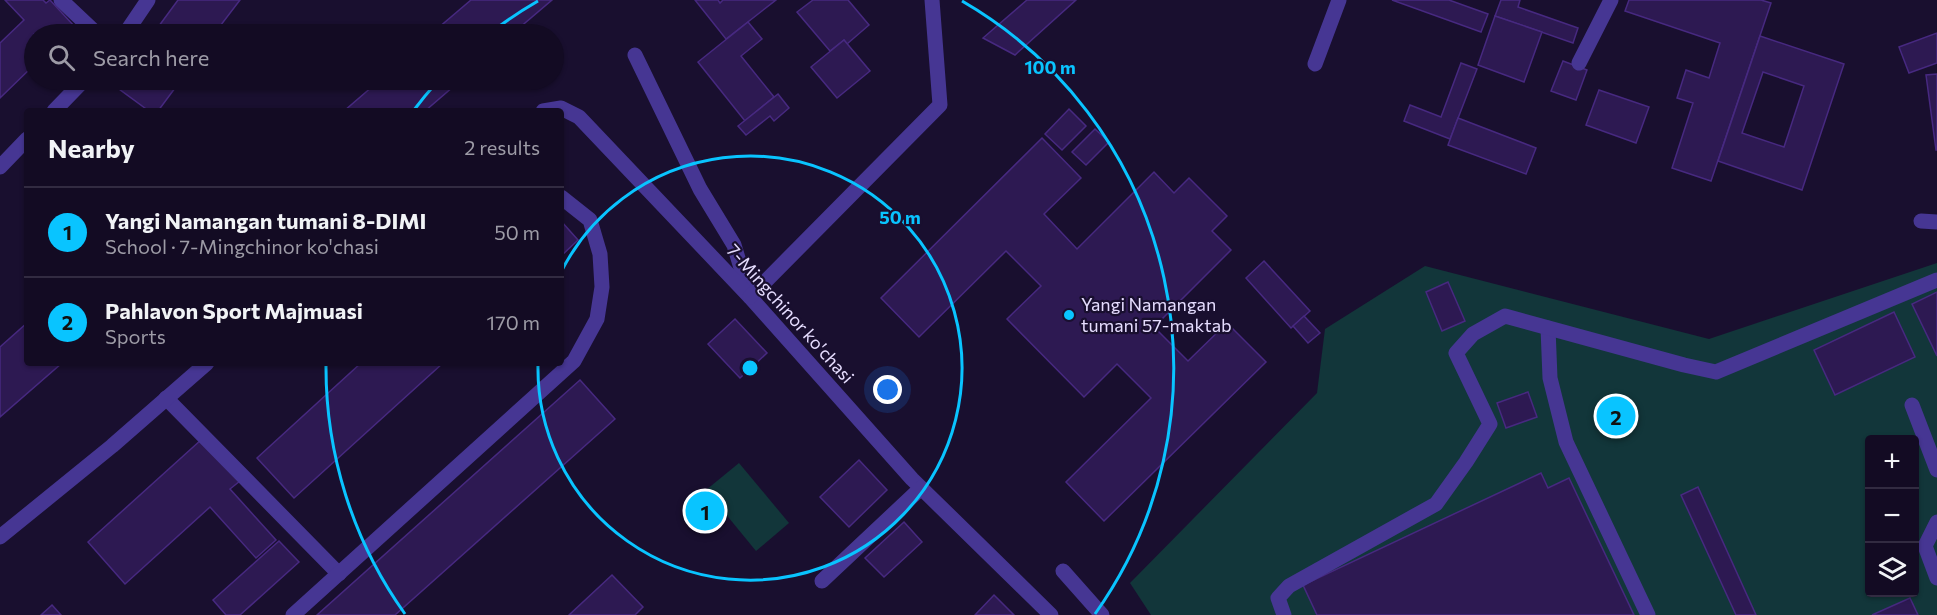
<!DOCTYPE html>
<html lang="en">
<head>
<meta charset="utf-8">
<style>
  body { margin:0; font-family:Commissioner,sans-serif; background:#201930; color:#f1f3f6 }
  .controls { position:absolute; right:18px; bottom:18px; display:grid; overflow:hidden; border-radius:6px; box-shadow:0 2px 4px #0004 }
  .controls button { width:54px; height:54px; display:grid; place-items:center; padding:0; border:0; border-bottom:2px solid #322b41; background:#130b23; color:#f1f3f6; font:30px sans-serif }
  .you { position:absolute; left:888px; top:390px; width:21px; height:21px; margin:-15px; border:4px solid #fff; border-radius:50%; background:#1a73e8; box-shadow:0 0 0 9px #1a73e833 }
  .badge { display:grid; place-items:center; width:39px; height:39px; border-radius:50%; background:#09c4ff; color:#111; font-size:20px; font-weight:700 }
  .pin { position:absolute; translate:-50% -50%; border:3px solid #fff; box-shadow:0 2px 6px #0006 }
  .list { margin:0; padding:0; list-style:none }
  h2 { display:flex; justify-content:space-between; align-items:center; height:78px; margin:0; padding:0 24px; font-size:26px }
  h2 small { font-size:20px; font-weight:400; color:#9d9ba6 }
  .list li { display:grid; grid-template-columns:39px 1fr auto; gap:18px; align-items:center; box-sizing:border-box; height:90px; padding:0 24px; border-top:2px solid #322b41 }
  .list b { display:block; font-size:22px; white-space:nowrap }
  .list p { margin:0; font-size:20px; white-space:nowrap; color:#9d9ba6 }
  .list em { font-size:20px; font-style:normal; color:#9d9ba6 }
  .icon { flex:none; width:33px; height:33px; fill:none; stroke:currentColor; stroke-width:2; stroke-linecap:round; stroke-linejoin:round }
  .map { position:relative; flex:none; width:1937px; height:615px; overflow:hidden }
  .search { position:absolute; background:#130b23; box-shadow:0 2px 4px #0004; left:24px; top:24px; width:540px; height:66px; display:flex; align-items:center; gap:15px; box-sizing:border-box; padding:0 21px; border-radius:33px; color:#9d9ba6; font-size:22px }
  .panel { position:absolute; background:#130b23; box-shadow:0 2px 4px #0004; left:24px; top:108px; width:540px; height:258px; border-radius:6px }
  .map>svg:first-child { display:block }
  .pitch { fill:#12363a; fill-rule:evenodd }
  .building { fill:#2d1952; stroke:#472980; stroke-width:1.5; fill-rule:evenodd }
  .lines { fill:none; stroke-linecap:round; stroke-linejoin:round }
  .minor { stroke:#463693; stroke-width:15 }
  .ring { fill:none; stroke:#09c4ff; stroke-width:3 }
  .poi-dot { fill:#09c4ff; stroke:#190f2f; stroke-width:2 }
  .labels { text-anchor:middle; stroke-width:4.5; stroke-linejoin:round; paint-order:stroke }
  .poi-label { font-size:18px; fill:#e6ddff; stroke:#190f2f; text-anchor:start }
  .street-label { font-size:18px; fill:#e6ddff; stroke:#190f2f }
  .centre { fill:#09c4ff; stroke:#190f2f; stroke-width:3 }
  .ring-label { font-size:18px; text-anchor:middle; font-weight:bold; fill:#09c4ff; stroke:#190f2f; stroke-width:4.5; stroke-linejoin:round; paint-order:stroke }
</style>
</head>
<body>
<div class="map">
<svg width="1937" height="615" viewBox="0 0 1937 615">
  <rect width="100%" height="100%" fill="#190f2f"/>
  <g class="pitch">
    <path d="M1937,263v352h-786l-21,-32 187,-190 8,-64 100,-63 284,73zM1870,440h44v152h-44z"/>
    <polygon points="739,463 789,523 756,551 706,490"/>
  </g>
  <g class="building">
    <polygon points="5,0 43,0 46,3 50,0 75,27 67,34 34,34 34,65 0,98 0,43 24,20"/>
    <polygon points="178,0 240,0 214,34 153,34"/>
    <polygon points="471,0 552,0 512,34 431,34"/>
    <polygon points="695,0 718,0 720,3 723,0 776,0 726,39"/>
    <polygon points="813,0 848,0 869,25 847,44 844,40 830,51 797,12"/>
    <polygon points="1027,0 1076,0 1015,55 983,38"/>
    <polygon points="1392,0 1449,0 1488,14 1481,32"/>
    <polygon points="1501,0 1520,0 1518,7 1578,28 1573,43 1495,16"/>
    <polygon points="1629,0 1761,0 1771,3 1711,181 1672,168 1693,103 1677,98 1686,70 1709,78 1720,43 1625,11"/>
    <polygon points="1495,16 1542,32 1524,82 1478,65"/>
    <polygon points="748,22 762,39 741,56 774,97 745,121 698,62"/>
    <polygon points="1937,33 1937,63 1909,73 1899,47"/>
    <path d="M1760,36l84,28 -42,126 -84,-29zM1763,72l41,14 -20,61 -42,-14z"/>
    <polygon points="844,40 870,71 837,98 811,67"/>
    <polygon points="1563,61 1587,70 1576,100 1551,91"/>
    <polygon points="1461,63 1477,69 1450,139 1404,121 1410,105 1441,117"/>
    <polygon points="1937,74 1937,150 1936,150 1926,75"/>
    <polygon points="120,80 181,80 158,111 149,111 115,86"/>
    <polygon points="380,80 461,80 425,111 344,111"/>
    <polygon points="1599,90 1649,107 1636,143 1586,125"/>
    <polygon points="778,94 789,108 774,121 770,116 746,135 738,126"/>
    <polygon points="1069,109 1086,126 1062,150 1045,134"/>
    <polygon points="1458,118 1536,148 1526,174 1448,145"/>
    <polygon points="1095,129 1109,142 1086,165 1072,152"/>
    <polygon points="1042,138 1081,178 1044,214 1077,249 1154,172 1174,193 1189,178 1227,216 1212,231 1231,250 1154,327 1188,361 1227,323 1266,362 1104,521 1066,482 1151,398 1117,364 1084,397 1007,319 1041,286 1006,251 919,337 881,298"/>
    <polygon points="561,221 578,240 561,256"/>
    <polygon points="1264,261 1310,311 1291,328 1246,278"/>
    <polygon points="1448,282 1465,321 1442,331 1426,292"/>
    <polygon points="1937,292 1937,356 1912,304"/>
    <polygon points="1894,312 1915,357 1835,395 1814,350"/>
    <polygon points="1304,316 1320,333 1308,343 1293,326"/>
    <polygon points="735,319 767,353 740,378 708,344"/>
    <polygon points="27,323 27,363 62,363 0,417 0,347"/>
    <polygon points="361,363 443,363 294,498 257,458"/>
    <polygon points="580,380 615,419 395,615 317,615"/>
    <polygon points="1528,392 1537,417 1506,428 1497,403"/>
    <polygon points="202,439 240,481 230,489 276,540 256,558 210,507 125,584 88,542"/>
    <polygon points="859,460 887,490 849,527 820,497"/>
    <polygon points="1541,473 1548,488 1569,478 1634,615 1317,615 1303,585"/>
    <polygon points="1698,487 1756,615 1736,615 1681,495"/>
    <polygon points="904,522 922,542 884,577 865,558"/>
    <polygon points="279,541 299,562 240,615 226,615 213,600"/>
    <polygon points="612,575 643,607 635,615 569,615"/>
    <polygon points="994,595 1014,615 975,615"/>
    <polygon points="1910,598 1918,615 1872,615"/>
    <polygon points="52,605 61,615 41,615"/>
  </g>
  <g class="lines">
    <g class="minor">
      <polyline points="61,0 97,34"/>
      <polyline points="125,34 148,0"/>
      <polyline points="635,55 700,189 734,245 749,294"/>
      <polyline points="1579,63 1611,0"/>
      <polyline points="1315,64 1339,0"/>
      <polyline points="54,111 84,80"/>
      <polyline points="543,111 561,108 579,117 750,297 912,479 1051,615"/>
      <polyline points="0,167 27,139"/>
      <polyline points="1921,221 1937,222"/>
      <polyline points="750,297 940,105 932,0"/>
      <polyline points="1548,328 1550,378 1566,442 1648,615"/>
      <polyline points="166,398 339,574"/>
      <polyline points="1912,405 1937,470"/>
      <polyline points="1937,522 1925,546 1937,578"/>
      <polyline points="0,537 112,446 207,363"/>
      <polyline points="1063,571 1102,615"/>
      <polyline points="822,581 921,488"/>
      <polyline points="293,615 574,361 597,319 602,287 600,254 590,220 561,197"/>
      <polyline points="1284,615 1278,598 1289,586 1436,504 1466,462 1490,424 1456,353 1473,334 1505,316 1684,365 1716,372 1937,280"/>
    </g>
  </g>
  <g class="ring">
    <path d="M561 272A212 212 0 1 1 538 364"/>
    <path d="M405 614A424 424 0 0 1 326 364M414 110A424 424 0 0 1 437 82M489 34A424 424 0 0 1 538 1M962 1A424 424 0 0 1 1095 614"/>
  </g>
  <circle class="poi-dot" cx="1069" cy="315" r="6"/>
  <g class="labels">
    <g class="poi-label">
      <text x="1081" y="311">Yangi Namangan<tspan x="1081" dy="21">tumani 57-maktab</tspan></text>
    </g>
    <g class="street-label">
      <text transform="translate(790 314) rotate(48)" y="6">7-Mingchinor ko'chasi</text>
    </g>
  </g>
  <circle cx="750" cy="368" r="9" class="centre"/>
  <g class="ring-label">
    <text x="1050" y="74">100 m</text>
    <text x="900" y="224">50 m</text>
  </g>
</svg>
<div class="controls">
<button>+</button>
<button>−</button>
<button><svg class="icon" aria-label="layers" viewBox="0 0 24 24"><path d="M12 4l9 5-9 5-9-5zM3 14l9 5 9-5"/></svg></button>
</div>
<div class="you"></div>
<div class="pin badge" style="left:705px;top:511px">1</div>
<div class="pin badge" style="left:1616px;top:416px">2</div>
<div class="search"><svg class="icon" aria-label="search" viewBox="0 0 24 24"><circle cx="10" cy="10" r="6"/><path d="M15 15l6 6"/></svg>Search here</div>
<section class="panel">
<h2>Nearby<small>2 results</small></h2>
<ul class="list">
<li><span class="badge">1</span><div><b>Yangi Namangan tumani 8-DIMI</b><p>School · 7-Mingchinor ko'chasi</p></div><em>50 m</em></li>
<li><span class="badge">2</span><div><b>Pahlavon Sport Majmuasi</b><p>Sports</p></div><em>170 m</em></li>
</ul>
</section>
</div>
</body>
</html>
